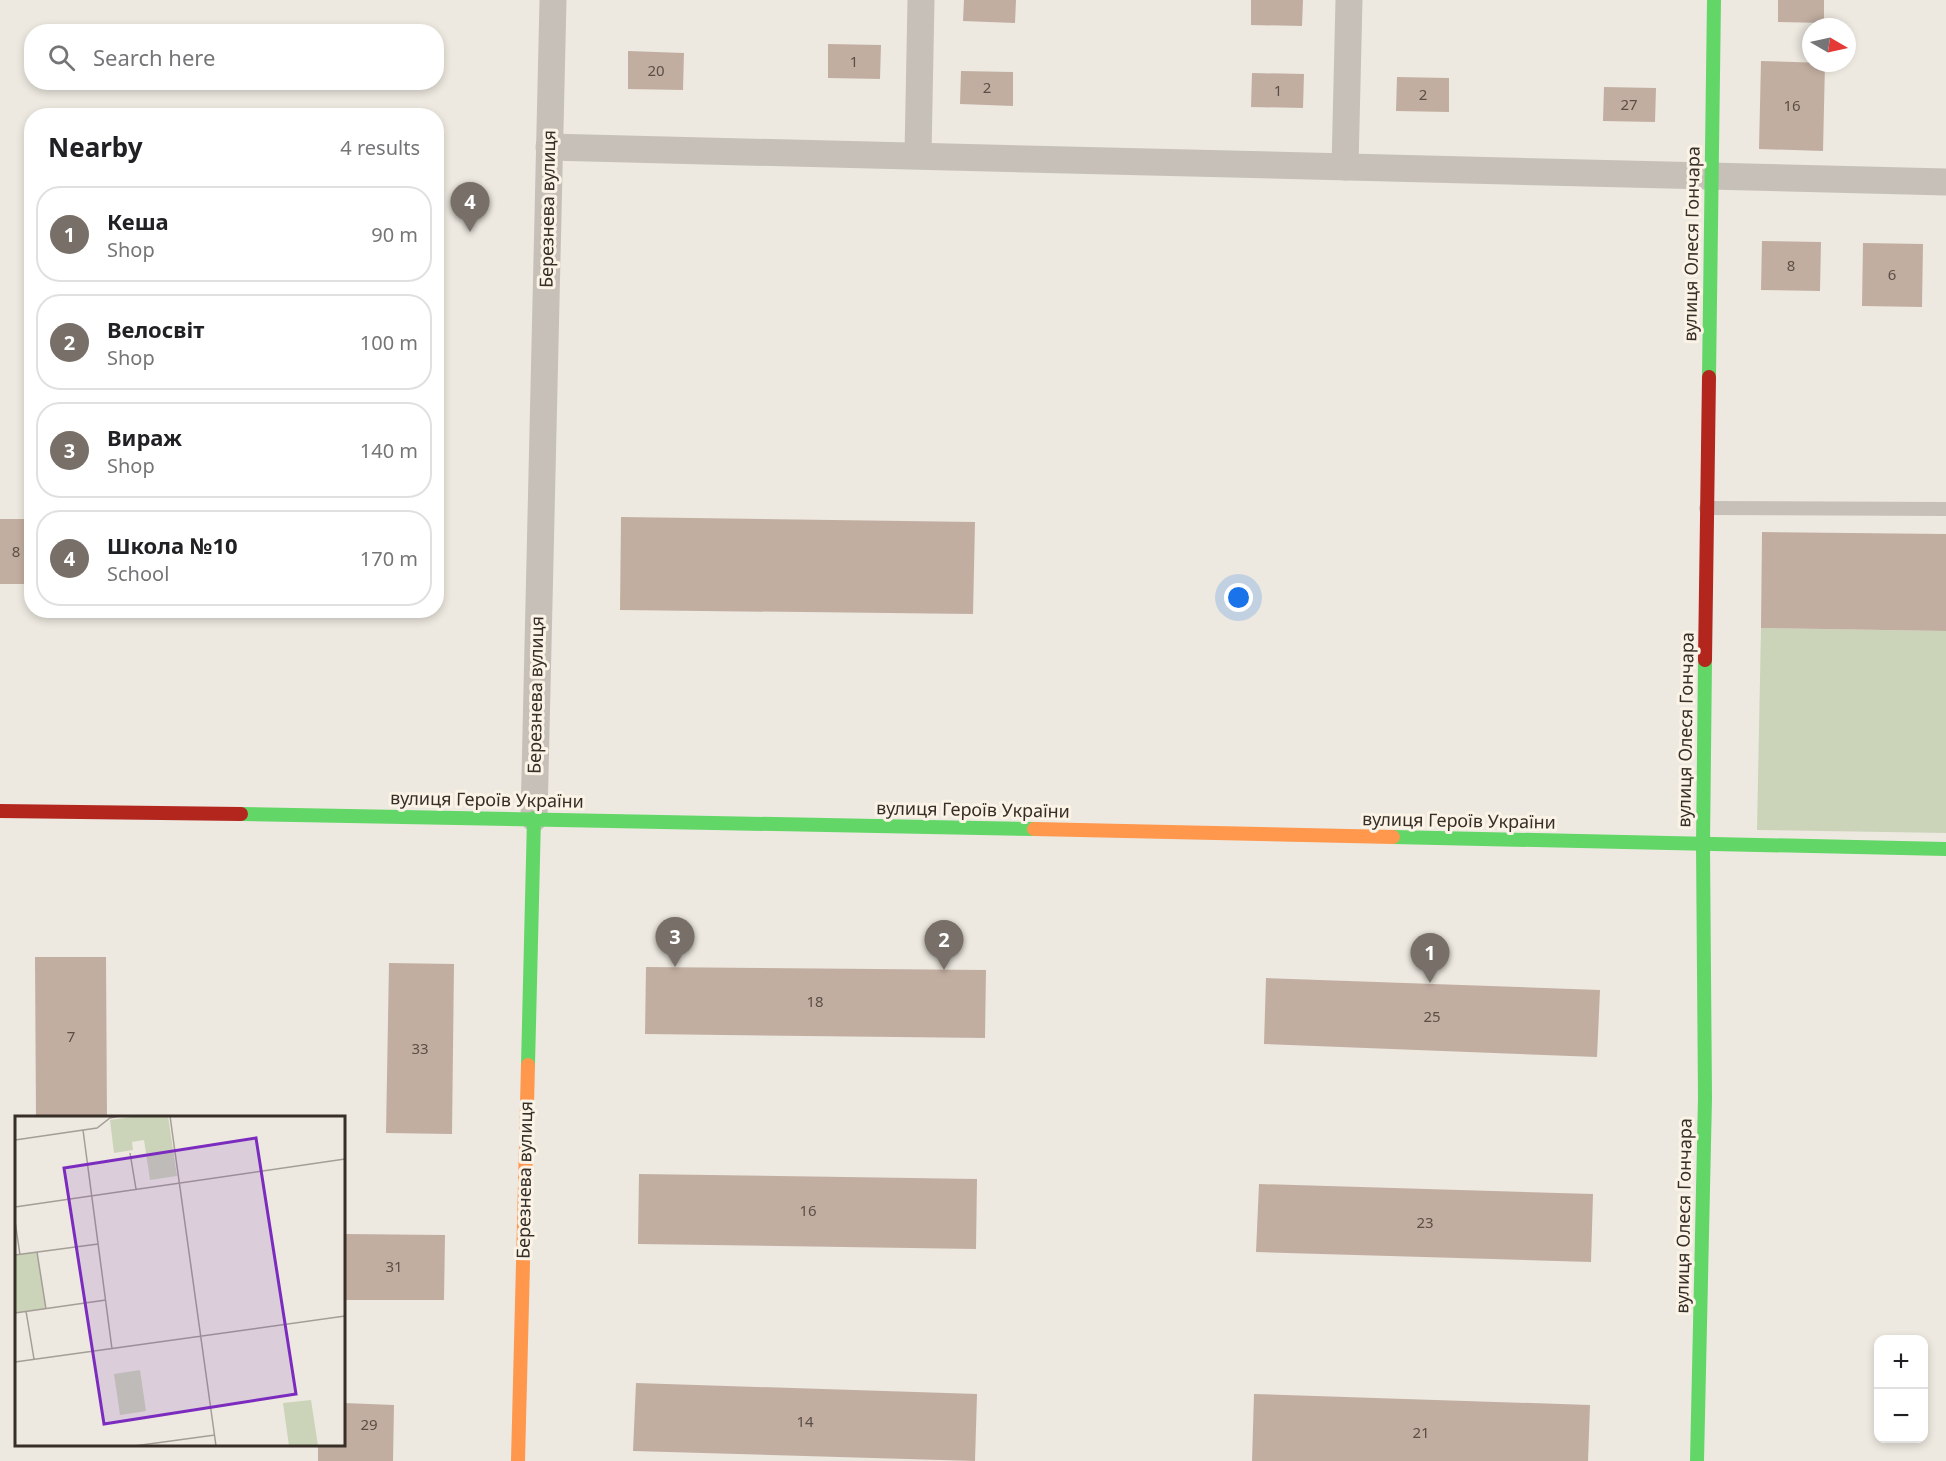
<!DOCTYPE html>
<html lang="en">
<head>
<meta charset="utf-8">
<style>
  body { margin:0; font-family:"Noto Sans",sans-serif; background:#f2f2f2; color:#202124 }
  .controls { position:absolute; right:18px; bottom:18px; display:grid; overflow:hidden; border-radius:12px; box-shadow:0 3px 9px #0003 }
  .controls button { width:54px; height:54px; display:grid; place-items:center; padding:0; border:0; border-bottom:2px solid #e0e0e0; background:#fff; color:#202124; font:30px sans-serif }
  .compass { position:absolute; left:1802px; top:18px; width:54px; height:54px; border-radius:50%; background:#fff; box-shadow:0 3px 9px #0003; rotate:99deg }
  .you { position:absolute; left:1239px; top:598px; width:21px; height:21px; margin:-15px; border:4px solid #fff; border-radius:50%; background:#1a73e8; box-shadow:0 0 0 9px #1a73e833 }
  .badge { display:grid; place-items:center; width:39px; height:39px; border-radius:50%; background:#776f68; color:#fff; font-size:20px; font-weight:700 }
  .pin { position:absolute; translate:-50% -50px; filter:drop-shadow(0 2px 3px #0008) }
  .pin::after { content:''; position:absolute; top:32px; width:21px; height:18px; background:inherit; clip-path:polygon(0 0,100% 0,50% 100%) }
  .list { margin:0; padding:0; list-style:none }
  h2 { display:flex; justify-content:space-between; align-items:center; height:78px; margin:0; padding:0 24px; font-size:26px }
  h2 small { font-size:20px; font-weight:400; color:#757577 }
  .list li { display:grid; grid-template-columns:39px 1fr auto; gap:18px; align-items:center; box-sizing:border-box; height:96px; margin:0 12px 12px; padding:0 12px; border:2px solid #e0e0e0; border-radius:24px }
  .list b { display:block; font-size:22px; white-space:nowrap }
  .list p { margin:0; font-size:20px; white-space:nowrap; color:#757577 }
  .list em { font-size:20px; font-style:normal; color:#757577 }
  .icon { flex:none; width:33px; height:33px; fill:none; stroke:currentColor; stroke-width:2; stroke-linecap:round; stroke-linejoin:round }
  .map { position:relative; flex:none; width:1946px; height:1461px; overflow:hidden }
  .search { position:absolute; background:#fff; box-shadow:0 3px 9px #0003; left:24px; top:24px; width:420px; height:66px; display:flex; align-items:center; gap:15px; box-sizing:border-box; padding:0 21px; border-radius:24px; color:#757577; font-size:22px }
  .panel { position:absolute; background:#fff; box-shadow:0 3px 9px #0003; left:24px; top:108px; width:420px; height:510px; border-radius:24px }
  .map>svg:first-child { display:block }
  .green { fill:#cbd4b9 }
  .building { fill:#c2aea1 }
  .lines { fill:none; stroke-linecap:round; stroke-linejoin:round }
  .lane { stroke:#c6c0b8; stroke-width:14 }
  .street { stroke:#c6c0b8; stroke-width:27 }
  .fast { stroke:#63d668; stroke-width:14 }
  .slow { stroke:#ff974d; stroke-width:14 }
  .jam { stroke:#b3261e; stroke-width:14 }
  .labels { text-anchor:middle; stroke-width:6; stroke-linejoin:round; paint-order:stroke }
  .number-label { font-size:15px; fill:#5a4e46 }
  .street-label { font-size:18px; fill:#372e27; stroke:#faf3e6 }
  .inset-road { fill:none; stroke:#a49e96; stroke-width:1.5 }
  .view { fill:#7b2cbf; fill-opacity:0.15; stroke:#7b2cbf; stroke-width:3 }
  .inset-edge { fill:none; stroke:#372e27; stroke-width:3 }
</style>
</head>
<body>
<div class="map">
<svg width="1946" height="1461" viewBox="0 0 1946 1461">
  <rect width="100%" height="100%" fill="#ede9e0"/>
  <polygon class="green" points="1761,628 1946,631 1946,833 1757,830"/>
  <g class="building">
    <polygon points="964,0 1016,0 1015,23 963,21"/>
    <polygon points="1251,0 1303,0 1302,26 1251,25"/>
    <polygon points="1778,0 1824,0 1824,23 1778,22"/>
    <polygon points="828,44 881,45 880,79 828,78"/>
    <polygon points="628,51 684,53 683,90 628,89"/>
    <polygon points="1761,61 1825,63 1823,151 1759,149"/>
    <polygon points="961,71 1013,72 1013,106 960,104"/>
    <polygon points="1252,73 1304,74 1303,108 1251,107"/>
    <polygon points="1397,77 1449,78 1449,112 1396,111"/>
    <polygon points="1604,87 1656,88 1655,122 1603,121"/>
    <polygon points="1762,241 1821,242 1820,291 1761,290"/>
    <polygon points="1863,243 1923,244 1922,307 1862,306"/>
    <polygon points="621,517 975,522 973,614 620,610"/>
    <rect x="0" y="519" width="32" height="65"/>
    <polygon points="1762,532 1946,534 1946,631 1761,628"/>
    <polygon points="35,957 106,957 107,1118 36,1118"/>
    <polygon points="389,963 454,964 452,1134 386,1133"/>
    <polygon points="646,967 986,970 985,1038 645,1034"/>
    <polygon points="1266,978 1600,990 1597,1057 1264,1044"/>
    <polygon points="639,1174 977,1179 976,1249 638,1244"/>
    <polygon points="1259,1184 1593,1194 1591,1262 1256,1252"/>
    <polygon points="344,1234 445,1235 444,1300 344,1300"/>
    <polygon points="636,1383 977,1394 975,1461 633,1451"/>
    <polygon points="1254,1394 1590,1405 1588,1461 1252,1461"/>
    <polygon points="344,1403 394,1405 393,1461 318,1461 318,1444 344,1444"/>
  </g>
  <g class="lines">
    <polyline class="lane" points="1706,508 1946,509"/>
    <g class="street">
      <polyline points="549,147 1946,182"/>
      <polyline points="918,154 921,0"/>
      <polyline points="1345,167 1349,0"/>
      <polyline points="534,818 553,0"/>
    </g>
    <g class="fast">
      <polyline points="1709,377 1714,0"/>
      <polyline points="241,814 1034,829"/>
      <polyline points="1393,837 1946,849"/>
      <polyline points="528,1065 534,818"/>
      <polyline points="1697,1461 1705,1098 1703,845 1705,660"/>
    </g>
    <g class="slow">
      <polyline points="1034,829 1393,837"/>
      <polyline points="518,1461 528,1065"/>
    </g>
    <g class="jam">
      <polyline points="1705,660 1709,377"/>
      <polyline points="0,811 241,814"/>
    </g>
  </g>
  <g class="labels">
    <g class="number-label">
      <text x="854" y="67">1</text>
      <text x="656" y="76">20</text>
      <text x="987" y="93">2</text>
      <text x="1278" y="96">1</text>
      <text x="1423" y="100">2</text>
      <text x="1629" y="110">27</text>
      <text x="1792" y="111">16</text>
      <text x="1791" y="271">8</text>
      <text x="1892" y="280">6</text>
      <text x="16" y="557">8</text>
      <text x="815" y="1007">18</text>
      <text x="1432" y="1022">25</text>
      <text x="71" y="1042">7</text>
      <text x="420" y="1054">33</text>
      <text x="808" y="1216">16</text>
      <text x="1425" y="1228">23</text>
      <text x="394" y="1272">31</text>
      <text x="805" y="1427">14</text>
      <text x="369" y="1430">29</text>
      <text x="1421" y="1438">21</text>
    </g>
    <g class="street-label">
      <text transform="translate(548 209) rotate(-89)" y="6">Березнева вулиця</text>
      <text transform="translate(1692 244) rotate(-89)" y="6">вулиця Олеся Гончара</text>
      <text transform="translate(536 695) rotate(-89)" y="6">Березнева вулиця</text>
      <text transform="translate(1686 730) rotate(-89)" y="6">вулиця Олеся Гончара</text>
      <text transform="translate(487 800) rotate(1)" y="6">вулиця Героїв України</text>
      <text transform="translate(973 810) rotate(1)" y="6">вулиця Героїв України</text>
      <text transform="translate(1459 821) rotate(1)" y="6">вулиця Героїв України</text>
      <text transform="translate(525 1180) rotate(-89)" y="6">Березнева вулиця</text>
      <text transform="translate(1684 1216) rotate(-89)" y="6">вулиця Олеся Гончара</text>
    </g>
  </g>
  <g transform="translate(15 1116)">
    <rect width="330" height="330" fill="#ede9e0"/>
    <path d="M124,0h29l9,60 -27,4 -6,-40 -12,2 1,8 -19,3 -4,-33zM22,136l9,57 -31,4v-58zM125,254l6,41 -26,4 -6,-41zM296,284l7,46h-29l-6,-43z" fill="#cbd4b9"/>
    <path class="inset-road" d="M155,0l46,330M68,14l29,219M0,24l82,-12 13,-10 10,-2M115,37l6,36M0,91l330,-48M0,105l5,34M22,136l9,57M0,139l83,-11M11,195l8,48M0,197l91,-13M0,246l330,-46M119,330l81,-11"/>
    <path class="view" d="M241,22l40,256 -192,30 -40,-256z"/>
    <rect width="330" height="330" class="inset-edge"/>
  </g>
</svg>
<div class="controls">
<button>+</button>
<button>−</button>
</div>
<svg class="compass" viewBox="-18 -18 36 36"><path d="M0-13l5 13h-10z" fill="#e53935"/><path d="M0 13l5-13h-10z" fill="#757577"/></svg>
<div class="you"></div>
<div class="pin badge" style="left:1430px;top:983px">1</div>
<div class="pin badge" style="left:944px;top:970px">2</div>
<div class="pin badge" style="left:675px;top:967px">3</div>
<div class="pin badge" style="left:470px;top:232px">4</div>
<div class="search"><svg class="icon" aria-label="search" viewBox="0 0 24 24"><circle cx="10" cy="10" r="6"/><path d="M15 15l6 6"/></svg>Search here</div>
<section class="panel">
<h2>Nearby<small>4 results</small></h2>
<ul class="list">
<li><span class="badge">1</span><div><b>Кеша</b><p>Shop</p></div><em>90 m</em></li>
<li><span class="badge">2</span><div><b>Велосвіт</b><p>Shop</p></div><em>100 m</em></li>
<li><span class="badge">3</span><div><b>Вираж</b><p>Shop</p></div><em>140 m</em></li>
<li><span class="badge">4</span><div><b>Школа №10</b><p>School</p></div><em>170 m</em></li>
</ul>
</section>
</div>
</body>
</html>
